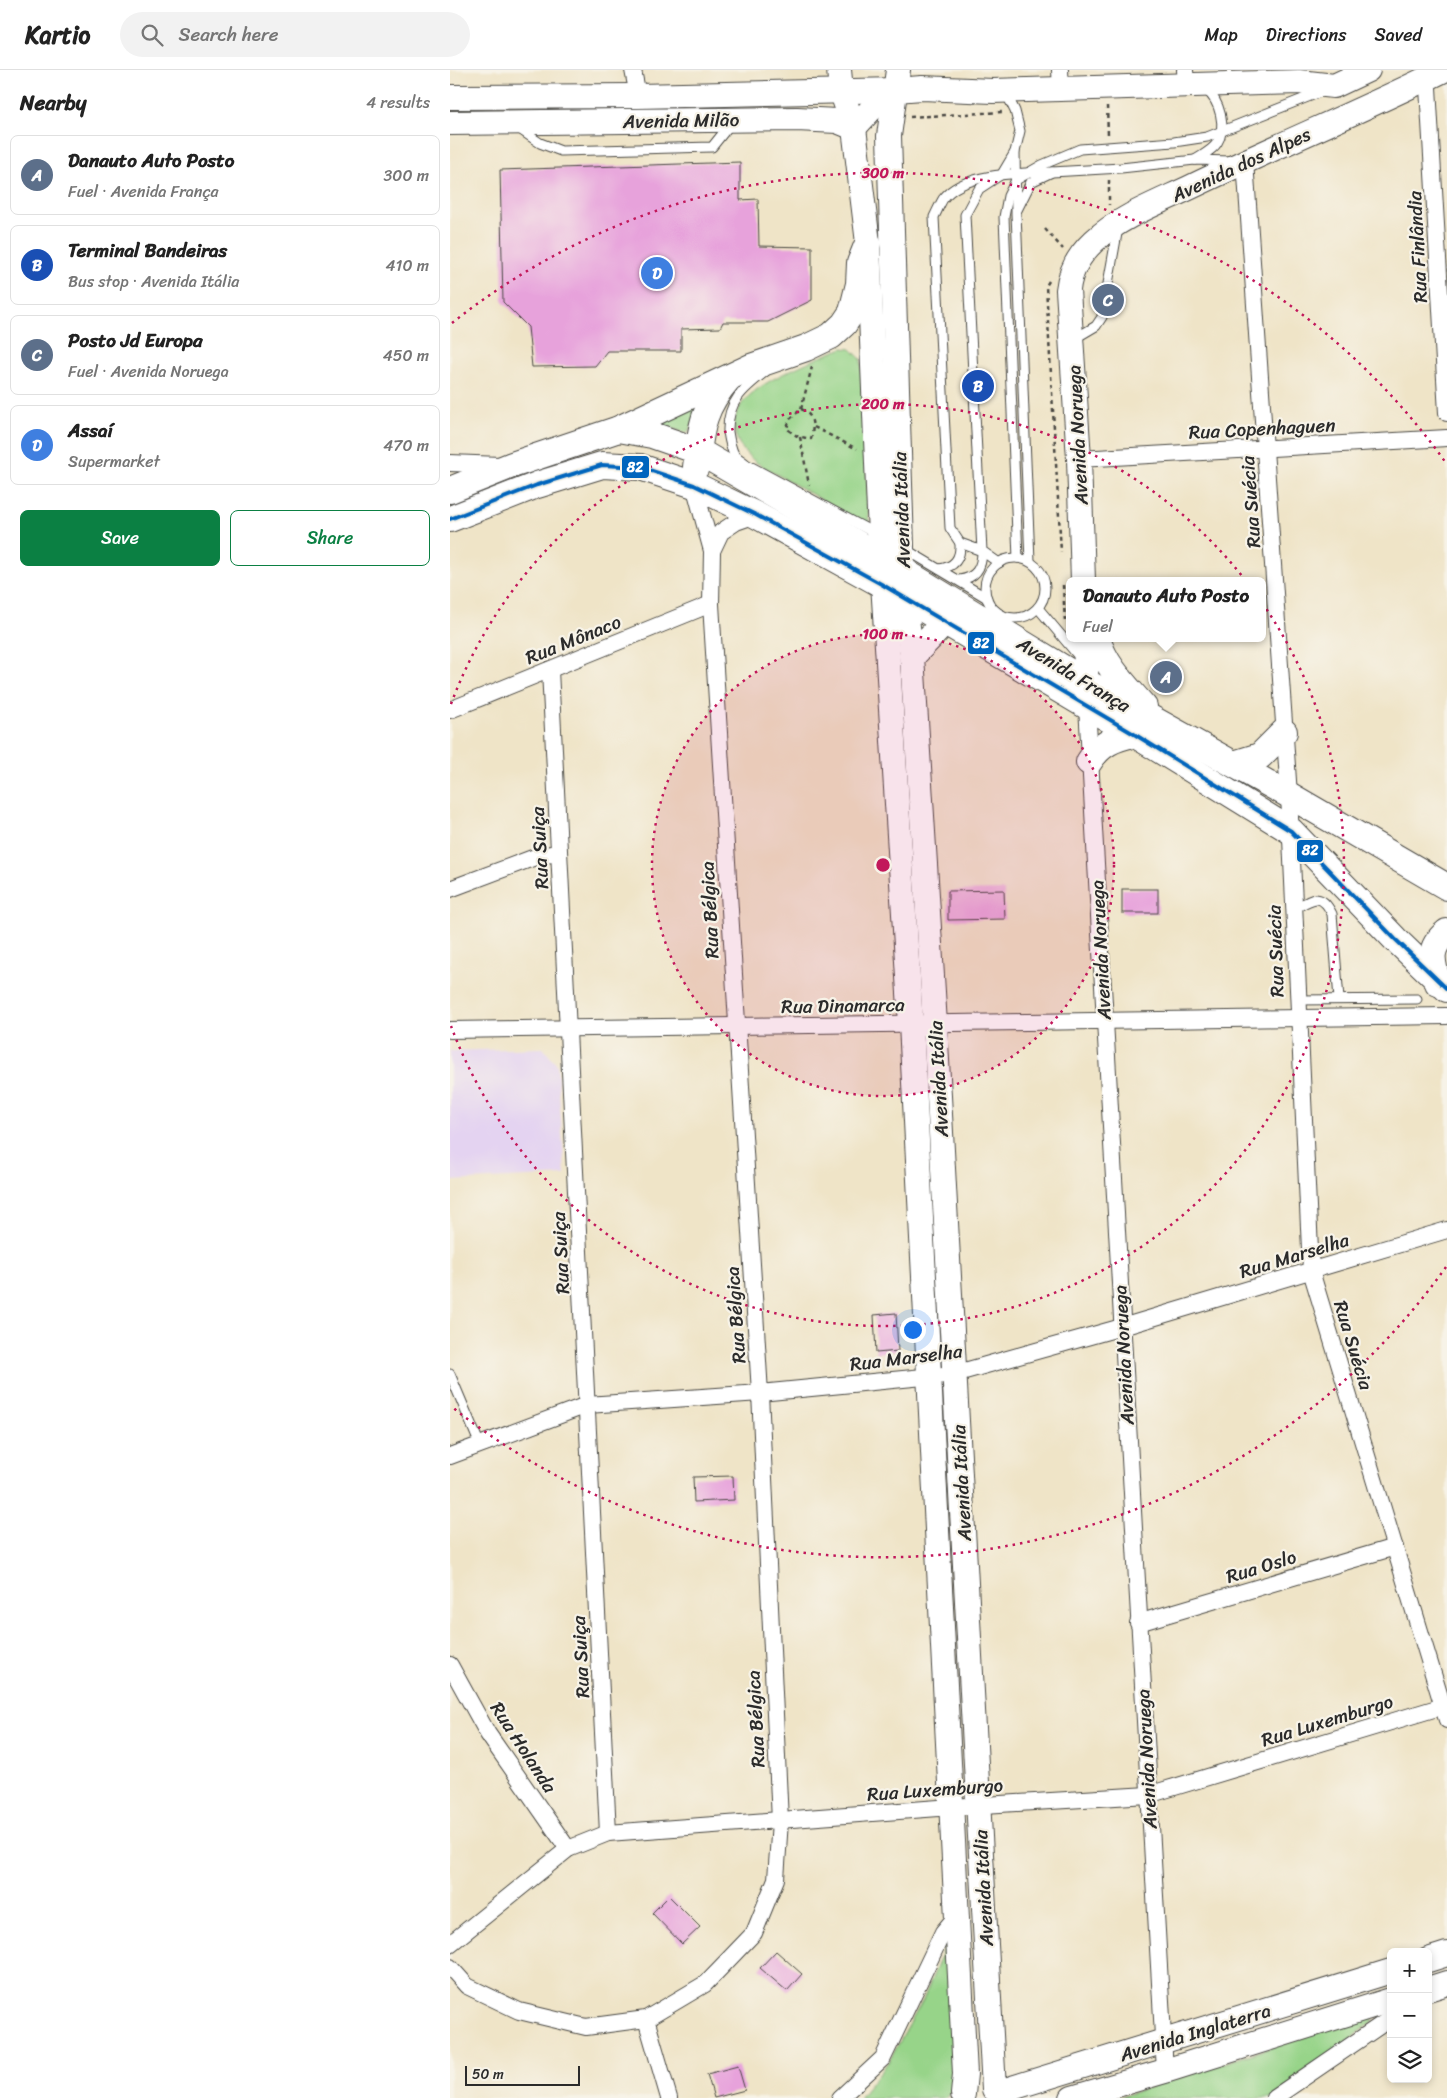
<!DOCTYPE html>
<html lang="en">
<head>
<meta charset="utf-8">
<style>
  body { margin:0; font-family:Sriracha,sans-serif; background:#f2f2f2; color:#222 }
  .controls { position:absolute; right:15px; bottom:15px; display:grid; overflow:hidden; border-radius:8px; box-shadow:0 2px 8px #0003 }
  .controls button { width:45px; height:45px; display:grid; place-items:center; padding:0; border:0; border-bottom:1px solid #e0e0e0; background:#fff; color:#222; font:25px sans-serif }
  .scale { position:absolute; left:15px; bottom:12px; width:115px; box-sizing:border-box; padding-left:5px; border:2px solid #2b2b2b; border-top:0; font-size:14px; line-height:18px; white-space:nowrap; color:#2b2b2b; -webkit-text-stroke:4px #f7f3e8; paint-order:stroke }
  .you { position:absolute; left:462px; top:1259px; width:18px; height:18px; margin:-12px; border:4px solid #fff; border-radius:50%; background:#1a73e8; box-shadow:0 0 0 8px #1a73e833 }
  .badge { display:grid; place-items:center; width:32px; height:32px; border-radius:50%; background:#0b8043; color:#fff; font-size:16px; font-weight:700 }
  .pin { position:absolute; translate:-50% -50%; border:2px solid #fff; box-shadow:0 1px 5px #0006 }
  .popup { position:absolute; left:616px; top:507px; width:200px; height:65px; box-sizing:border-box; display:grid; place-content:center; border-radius:8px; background:#fff; filter:drop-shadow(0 1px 4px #0005); font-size:16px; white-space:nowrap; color:#767676 }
  .popup b { font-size:19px; color:#222 }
  .popup::after { content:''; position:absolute; left:50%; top:100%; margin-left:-10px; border:10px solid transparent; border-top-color:#fff }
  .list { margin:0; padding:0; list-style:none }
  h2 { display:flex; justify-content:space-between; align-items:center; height:65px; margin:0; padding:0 20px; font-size:21px }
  h2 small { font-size:16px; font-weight:400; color:#767676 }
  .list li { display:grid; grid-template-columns:32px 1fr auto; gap:15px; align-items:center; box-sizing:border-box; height:80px; margin:0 10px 10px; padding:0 10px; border:1px solid #e0e0e0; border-radius:8px }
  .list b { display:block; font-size:19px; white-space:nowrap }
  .list p { margin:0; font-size:16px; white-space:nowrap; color:#767676 }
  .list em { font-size:16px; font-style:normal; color:#767676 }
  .actions { display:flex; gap:10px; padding:15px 20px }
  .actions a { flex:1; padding:11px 0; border:1px solid #0b8043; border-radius:8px; text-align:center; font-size:18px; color:#0b8043 }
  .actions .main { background:#0b8043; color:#fff }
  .icon { flex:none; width:28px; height:28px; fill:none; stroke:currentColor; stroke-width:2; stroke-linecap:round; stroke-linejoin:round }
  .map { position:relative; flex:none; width:997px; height:2028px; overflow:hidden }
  header { display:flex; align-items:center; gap:30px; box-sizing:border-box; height:70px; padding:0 25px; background:#fff; border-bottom:1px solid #e0e0e0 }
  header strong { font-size:24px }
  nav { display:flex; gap:28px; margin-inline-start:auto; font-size:18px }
  .search { width:350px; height:45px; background:#f2f2f2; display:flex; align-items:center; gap:12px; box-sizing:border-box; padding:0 18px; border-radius:28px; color:#767676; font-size:19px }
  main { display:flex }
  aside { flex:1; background:#fff }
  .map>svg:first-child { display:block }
  .built { fill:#e4d3f1 }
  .green { fill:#97d489; stroke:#61805a }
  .building { fill:#e7a2db }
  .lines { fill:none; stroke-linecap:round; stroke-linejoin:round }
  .lane-casing { stroke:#484742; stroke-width:11 }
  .street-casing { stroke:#484742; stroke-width:18 }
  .secondary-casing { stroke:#484742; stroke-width:26 }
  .primary-casing { stroke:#484742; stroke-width:28 }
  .path { stroke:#484742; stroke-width:2.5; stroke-dasharray:4 4; stroke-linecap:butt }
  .lane { stroke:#fff; stroke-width:9 }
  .street { stroke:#fff; stroke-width:16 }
  .secondary { stroke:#fff; stroke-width:24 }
  .primary { stroke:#fff; stroke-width:26 }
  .bus-1-casing { stroke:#f7f3e8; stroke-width:8 }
  .bus-1 { stroke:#0065bd; stroke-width:4 }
  .ring { fill:none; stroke:#c2185b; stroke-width:2.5; stroke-dasharray:2.5 5 }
  .labels { text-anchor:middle; stroke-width:4.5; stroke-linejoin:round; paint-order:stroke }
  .street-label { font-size:19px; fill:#2b2b2b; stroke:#f7f3e8 }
  .centre { fill:#c2185b; stroke:#f7f3e8; stroke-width:2.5 }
  .ring-label { font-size:15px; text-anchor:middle; font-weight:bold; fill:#c2185b; stroke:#f7f3e8; stroke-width:4.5; stroke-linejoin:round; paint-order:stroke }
  .line-badge { stroke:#f7f3e8; stroke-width:2 }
  .badge-label { font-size:14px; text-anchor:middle; font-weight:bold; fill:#fff }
</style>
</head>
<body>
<header>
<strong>Kartio</strong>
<div class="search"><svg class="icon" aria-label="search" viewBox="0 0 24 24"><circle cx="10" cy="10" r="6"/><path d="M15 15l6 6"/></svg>Search here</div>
<nav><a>Map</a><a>Directions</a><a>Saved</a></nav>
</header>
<main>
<aside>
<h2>Nearby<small>4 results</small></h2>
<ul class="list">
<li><span class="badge" style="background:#5c6f8a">A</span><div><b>Danauto Auto Posto</b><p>Fuel · Avenida França</p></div><em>300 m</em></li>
<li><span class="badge" style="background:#1a4fb4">B</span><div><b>Terminal Bandeiras</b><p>Bus stop · Avenida Itália</p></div><em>410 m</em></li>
<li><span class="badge" style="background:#5c6f8a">C</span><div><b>Posto Jd Europa</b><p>Fuel · Avenida Noruega</p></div><em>450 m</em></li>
<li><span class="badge" style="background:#3f7fe0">D</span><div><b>Assaí</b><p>Supermarket</p></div><em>470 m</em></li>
</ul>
<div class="actions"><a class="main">Save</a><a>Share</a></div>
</aside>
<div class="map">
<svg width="997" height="2028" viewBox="0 0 997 2028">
  <rect width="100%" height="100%" fill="#f7f3e8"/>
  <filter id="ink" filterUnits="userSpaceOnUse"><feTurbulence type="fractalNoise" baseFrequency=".02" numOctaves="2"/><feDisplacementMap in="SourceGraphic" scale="10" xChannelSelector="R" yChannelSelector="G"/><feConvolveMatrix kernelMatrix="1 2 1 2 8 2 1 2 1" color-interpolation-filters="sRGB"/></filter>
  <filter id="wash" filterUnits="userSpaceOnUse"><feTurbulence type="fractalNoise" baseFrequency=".0096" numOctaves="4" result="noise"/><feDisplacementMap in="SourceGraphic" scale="20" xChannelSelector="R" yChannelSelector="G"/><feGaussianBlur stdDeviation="1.12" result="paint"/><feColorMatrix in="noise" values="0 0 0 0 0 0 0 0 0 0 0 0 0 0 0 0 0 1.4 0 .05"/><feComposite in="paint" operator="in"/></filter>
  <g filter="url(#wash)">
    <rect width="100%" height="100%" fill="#efe4c7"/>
    <polygon class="built" points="93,978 107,995 115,1105 0,1111 0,981"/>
    <g class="green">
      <path d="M393,278l8,1 10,10 8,165 -3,1 -109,-62c-25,-18 -32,-46 -7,-68 20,-18 67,-37 93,-47z"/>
      <polygon points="261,322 237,363 220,358 190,354"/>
      <polygon points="497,1872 508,2008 503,2020 494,2028 409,2028 439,1991 473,1930"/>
      <polygon points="918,1946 924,1951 823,2028 667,2028"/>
    </g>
    <g id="blocks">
      <g class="building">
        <polygon points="290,92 290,130 308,129 309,176 362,177 362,230 318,252 273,252 270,258 231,259 231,281 157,281 145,296 82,297 78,257 53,232 50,100"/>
        <rect x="672" y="819" width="36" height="24"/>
        <polygon points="554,820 555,849 498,850 498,821"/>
        <polygon points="446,1243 448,1281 426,1283 424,1245"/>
        <polygon points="283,1406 284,1430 244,1432 243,1407"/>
        <polygon points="219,1826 250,1857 232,1874 202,1843"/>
        <polygon points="326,1881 352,1904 337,1921 310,1898"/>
        <polygon points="288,1996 295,2020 264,2028 257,2004"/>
      </g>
    </g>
  </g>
  <g filter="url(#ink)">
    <use href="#blocks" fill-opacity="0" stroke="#484742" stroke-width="1"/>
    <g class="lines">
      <g class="lane-casing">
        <g id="lane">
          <polyline points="68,58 90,73 111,81 262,77 282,52"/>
          <polyline points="565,82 566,143 580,491"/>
          <path d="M745,90c7,-5 17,-9 22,-17 10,-16 3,-42 -11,-53"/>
          <polyline points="567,140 581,112 602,102 671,98 745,90 781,91"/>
          <polyline points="624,269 646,256 652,247 668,158"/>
          <path d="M315,302c-22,17 -38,30 -37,60 1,6 3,17 6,22 3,4 9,7 12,10l132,71"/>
          <polyline points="455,479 537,528"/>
          <polyline points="568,488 554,147 558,126 566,110 592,95 630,79 724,72 757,67 873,21"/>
          <circle cx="565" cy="518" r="30"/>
          <polyline points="549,493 532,481 515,145 529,119 552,104 565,82 570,61 565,41 558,27 553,25"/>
          <path d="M489,499c15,-2 22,-10 21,-26"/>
          <path d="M509,510c17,-2 23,-12 23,-29l-22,-8 -10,-15 -16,-311c3,-6 6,-13 9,-18 20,-27 79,-26 109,-27"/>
          <polyline points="588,538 631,589"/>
          <path d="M844,839c18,-10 27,-18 38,5l7,85"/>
          <polyline points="847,930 967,929"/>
          <polyline points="0,1304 30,1375"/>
        </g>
      </g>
      <g class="street-casing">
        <g id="street">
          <polyline points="183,0 188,26"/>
          <polyline points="610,0 611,19"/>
          <polyline points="735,0 736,15"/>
          <polyline points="977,0 997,343"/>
          <polyline points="795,91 839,725 861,1201 997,1650"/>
          <polyline points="629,389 997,368"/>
          <polyline points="0,393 50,395"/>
          <polyline points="262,481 271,462 286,452 306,445"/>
          <polyline points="100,600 158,1763"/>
          <polyline points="637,636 715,2001"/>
          <polyline points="0,640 261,534"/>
          <polyline points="0,819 88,786 109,783"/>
          <polyline points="0,960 997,946"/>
          <polyline points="0,1386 137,1335 310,1323 504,1304 672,1257 997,1160"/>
          <polyline points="688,1553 945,1477"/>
          <polyline points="0,1595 38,1664 118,1779"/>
          <polyline points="0,1874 118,1779 158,1763 502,1737 698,1725 997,1635"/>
          <polyline points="0,1897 17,1916 69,1941 136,1957 196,1949 255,1914 304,1863 326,1809 330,1751 310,1323 261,534 262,481 244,415"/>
          <polyline points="196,1949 219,2028"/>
          <polyline points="390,2028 433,1988 493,1862 508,1844"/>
          <polyline points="824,2028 941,1948"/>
        </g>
      </g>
      <g class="secondary-casing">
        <g id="secondary">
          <polyline points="389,0 391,20 404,58 418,173 430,466 461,954 515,2004 513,2024"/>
          <polyline points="448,0 439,66 452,477 454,528 462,586 485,954 544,2019"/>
          <polyline points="0,27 188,26 446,20"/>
          <polyline points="0,53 347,49 387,51 404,58"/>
          <polyline points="404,58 426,34 446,20 472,18 543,21 849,12 884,16 918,0"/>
          <path d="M633,511l-4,-122 -11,-169c2,-19 12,-36 26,-49 27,-25 66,-39 99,-55 83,-40 168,-75 251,-116"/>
          <polyline points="635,568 637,629"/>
          <polyline points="978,1890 997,1884"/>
          <polyline points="978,1919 997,1913"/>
          <polyline points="549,2022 941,1901"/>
          <polyline points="622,2028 715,2001 941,1930"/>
        </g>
      </g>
      <g class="primary-casing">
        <g id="primary">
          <polyline points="169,359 202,365 248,381 432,488 636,612 839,725 997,817"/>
          <path d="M246,397c5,-38 6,-58 32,-88"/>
          <polyline points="0,420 62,395 169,359 301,297 356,278 381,266 394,254 402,242 409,214 410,193 418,173"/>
          <polyline points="0,449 87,415 152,395 190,397 244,415 306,445 433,515 684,664 841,761 945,869 997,919"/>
          <path d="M647,568c8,28 28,47 47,69"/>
          <polyline points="462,586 495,552"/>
          <path d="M639,692c11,-18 25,-24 45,-28"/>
          <polyline points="784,694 810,686 834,662"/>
          <path d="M988,913c-7,-23 -10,-35 9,-51"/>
        </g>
      </g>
      <g class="path">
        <polyline points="657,36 658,65"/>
        <polyline points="460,47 552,42"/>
        <polyline points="659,110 659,135"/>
        <polyline points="595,159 613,179"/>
        <polyline points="599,211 596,216 611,482"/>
        <path d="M351,339c13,5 13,18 10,30l-14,-3 -10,-7 2,-9z"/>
        <polyline points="351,339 362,297"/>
        <polyline points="364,357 407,379"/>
        <polyline points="350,367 359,415"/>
        <polyline points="613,515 615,552"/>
      </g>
      <use href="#lane" class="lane"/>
      <use href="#street" class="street"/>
      <use href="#secondary" class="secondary"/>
      <use href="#primary" class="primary"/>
      <g class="bus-1-casing">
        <polyline id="bus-1" points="0,449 87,415 152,395 190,397 244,415 306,445 433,515 684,664 841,761 945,869 997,919"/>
      </g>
      <use href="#bus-1" class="bus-1"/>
    </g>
  </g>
  <circle cx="433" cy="795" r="231" fill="#c2185b" fill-opacity=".12"/>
  <g class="ring">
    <circle cx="433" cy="795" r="231"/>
    <path d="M1 634A461 461 0 1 1 1 956"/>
    <path d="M996 1197A692 692 0 0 1 2 1337M2 253A692 692 0 0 1 996 393"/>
  </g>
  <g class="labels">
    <g class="street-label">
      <text transform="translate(231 50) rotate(-1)" y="7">Avenida Milão</text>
      <text transform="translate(791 94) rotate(-25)" y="7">Avenida dos Alpes</text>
      <text transform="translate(967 177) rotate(-93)" y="7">Rua Finlândia</text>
      <text transform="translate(812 358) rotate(-3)" y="7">Rua Copenhaguen</text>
      <text transform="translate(627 365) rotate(-93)" y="7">Avenida Noruega</text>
      <text transform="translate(800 432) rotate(-94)" y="7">Rua Suécia</text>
      <text transform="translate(451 440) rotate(-92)" y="7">Avenida Itália</text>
      <text transform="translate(123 569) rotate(-22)" y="7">Rua Mônaco</text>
      <text transform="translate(624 604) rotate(31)" y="7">Avenida França</text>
      <text transform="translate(89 778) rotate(-93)" y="7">Rua Suiça</text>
      <text transform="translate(259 840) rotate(-93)" y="7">Rua Bélgica</text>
      <text transform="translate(650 880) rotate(-93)" y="7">Avenida Noruega</text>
      <text transform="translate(825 881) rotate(-92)" y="7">Rua Suécia</text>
      <text transform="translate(393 935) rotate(-1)" y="7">Rua Dinamarca</text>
      <text transform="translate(488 1009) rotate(-93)" y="7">Avenida Itália</text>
      <text transform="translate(110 1183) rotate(-93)" y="7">Rua Suiça</text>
      <text transform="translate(844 1185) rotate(-17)" y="7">Rua Marselha</text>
      <text transform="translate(285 1245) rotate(-94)" y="7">Rua Bélgica</text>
      <text transform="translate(904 1275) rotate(73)" y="7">Rua Suécia</text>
      <text transform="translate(673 1285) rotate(-93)" y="7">Avenida Noruega</text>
      <text transform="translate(456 1287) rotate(-7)" y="7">Rua Marselha</text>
      <text transform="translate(511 1413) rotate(-93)" y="7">Avenida Itália</text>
      <text transform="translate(811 1496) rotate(-17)" y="7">Rua Oslo</text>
      <text transform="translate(130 1587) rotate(-93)" y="7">Rua Suiça</text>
      <text transform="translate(305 1649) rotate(-93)" y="7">Rua Bélgica</text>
      <text transform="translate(877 1650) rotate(-17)" y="7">Rua Luxemburgo</text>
      <text transform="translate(74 1677) rotate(57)" y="7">Rua Holanda</text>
      <text transform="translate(696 1689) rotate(-93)" y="7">Avenida Noruega</text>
      <text transform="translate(485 1719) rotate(-4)" y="7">Rua Luxemburgo</text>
      <text transform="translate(533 1818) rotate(-93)" y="7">Avenida Itália</text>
      <text transform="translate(745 1962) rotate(-17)" y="7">Avenida Inglaterra</text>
    </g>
  </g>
  <circle cx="433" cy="795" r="8" class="centre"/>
  <g class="ring-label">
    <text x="433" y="108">300 m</text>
    <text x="433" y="339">200 m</text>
    <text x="433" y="569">100 m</text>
  </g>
  <g class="line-badge">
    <rect x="171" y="385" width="29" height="24" rx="5" fill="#0065bd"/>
    <rect x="517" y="561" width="28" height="24" rx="5" fill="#0065bd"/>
    <rect x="846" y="769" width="28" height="24" rx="5" fill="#0065bd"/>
  </g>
  <g class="badge-label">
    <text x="185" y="402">82</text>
    <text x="531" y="578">82</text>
    <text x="860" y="785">82</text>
  </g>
</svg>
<div class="controls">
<button>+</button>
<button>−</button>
<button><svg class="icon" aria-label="layers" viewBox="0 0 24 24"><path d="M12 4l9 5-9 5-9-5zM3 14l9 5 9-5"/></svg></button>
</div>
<div class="scale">50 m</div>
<div class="you"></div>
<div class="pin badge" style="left:716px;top:607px;background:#5c6f8a">A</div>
<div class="popup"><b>Danauto Auto Posto</b>Fuel</div>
<div class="pin badge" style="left:528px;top:316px;background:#1a4fb4">B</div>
<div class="pin badge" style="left:658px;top:230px;background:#5c6f8a">C</div>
<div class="pin badge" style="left:207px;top:203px;background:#3f7fe0">D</div>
</div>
</main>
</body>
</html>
